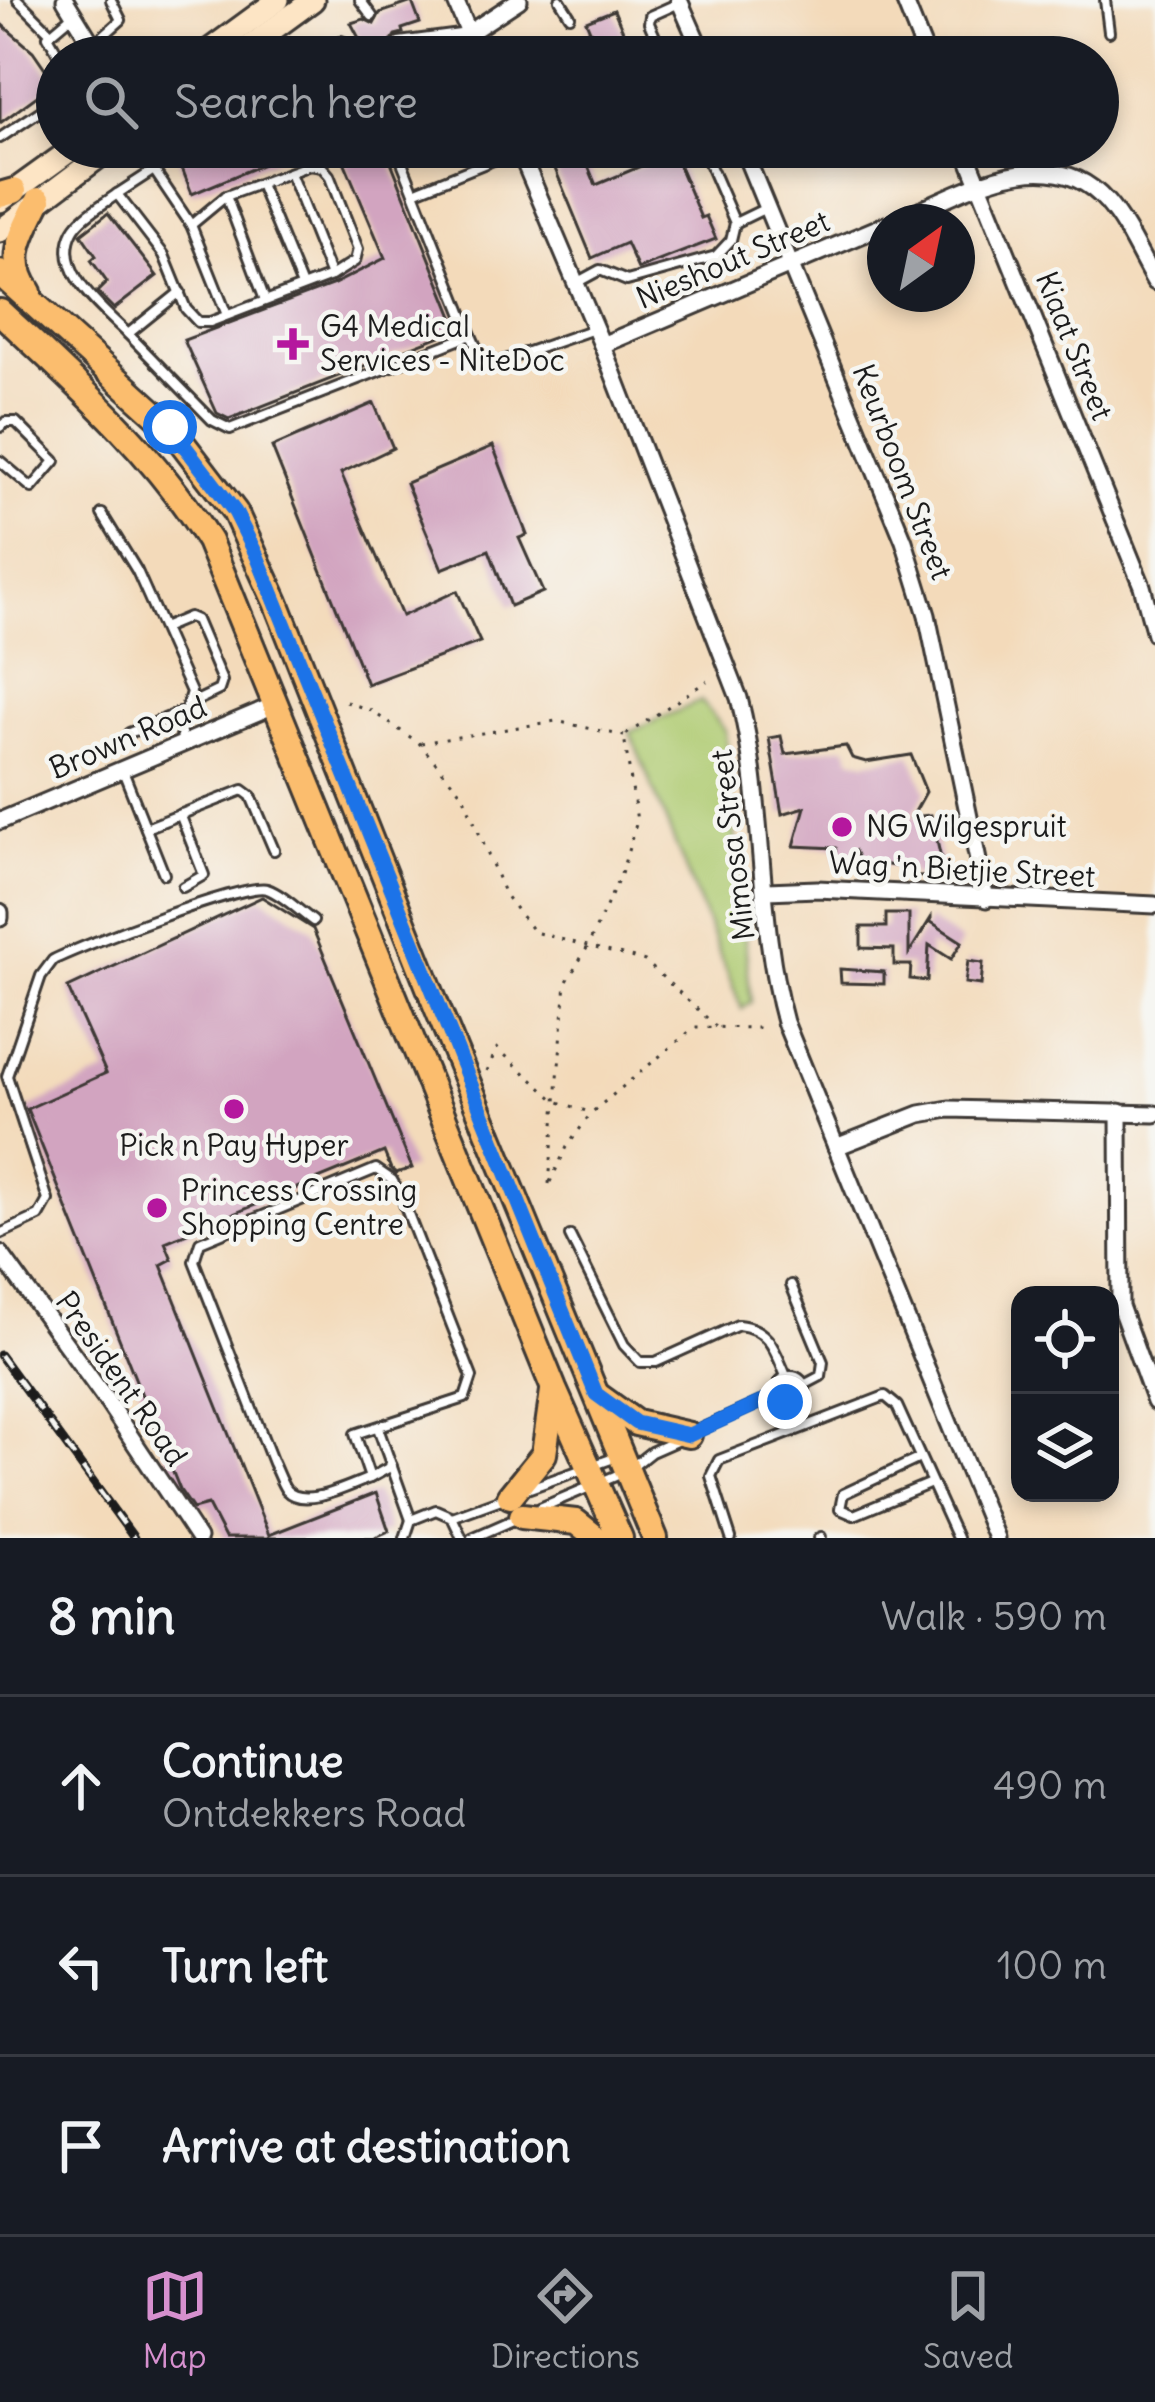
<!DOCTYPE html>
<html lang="en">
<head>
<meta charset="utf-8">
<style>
  body { margin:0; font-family:Delius,sans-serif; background:#20242c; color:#f1f3f6 }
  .controls { position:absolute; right:36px; bottom:36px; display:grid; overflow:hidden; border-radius:24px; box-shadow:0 6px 18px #0003 }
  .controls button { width:108px; height:108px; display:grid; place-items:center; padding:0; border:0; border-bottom:3px solid #363941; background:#171b24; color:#f1f3f6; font:60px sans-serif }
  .compass { position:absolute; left:867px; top:204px; width:108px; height:108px; border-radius:50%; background:#171b24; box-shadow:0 6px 18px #0003; rotate:33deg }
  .stop { position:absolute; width:36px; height:36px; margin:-27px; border:9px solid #1a73e8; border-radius:50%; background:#fff }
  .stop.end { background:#1a73e8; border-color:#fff; box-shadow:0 3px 12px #0008 }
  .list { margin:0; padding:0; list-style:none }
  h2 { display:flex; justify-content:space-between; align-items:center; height:156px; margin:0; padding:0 48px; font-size:51px }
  h2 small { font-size:39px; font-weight:400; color:#9ea1a6 }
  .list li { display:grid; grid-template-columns:78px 1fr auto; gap:36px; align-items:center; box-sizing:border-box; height:180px; padding:0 48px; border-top:3px solid #363941 }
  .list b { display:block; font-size:45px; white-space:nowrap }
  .list p { margin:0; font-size:39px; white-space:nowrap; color:#9ea1a6 }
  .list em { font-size:39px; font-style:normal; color:#9ea1a6 }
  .icon { flex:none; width:66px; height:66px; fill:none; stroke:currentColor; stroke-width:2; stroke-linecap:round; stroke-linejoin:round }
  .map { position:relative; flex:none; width:1155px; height:1538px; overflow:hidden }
  .search { position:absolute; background:#171b24; box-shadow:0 6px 18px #0003; left:36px; right:36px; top:36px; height:132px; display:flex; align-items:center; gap:30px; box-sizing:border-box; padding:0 42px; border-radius:66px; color:#9ea1a6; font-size:45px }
  .sheet { height:696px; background:#171b24 }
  nav { display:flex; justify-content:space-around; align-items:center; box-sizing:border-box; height:168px; border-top:3px solid #363941; background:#171b24; font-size:33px; color:#9ea1a6 }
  nav a { display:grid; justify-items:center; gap:6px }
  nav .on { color:#d690ce }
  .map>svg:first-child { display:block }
  .green { fill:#aeca70; stroke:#657346; stroke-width:3 }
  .building { fill:#d2a4c0 }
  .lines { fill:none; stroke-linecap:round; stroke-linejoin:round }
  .service-casing { stroke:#3c3834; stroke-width:14 }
  .minor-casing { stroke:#3c3834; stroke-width:21 }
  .secondary-casing { stroke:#3c3834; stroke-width:27 }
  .primary-casing { stroke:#3c3834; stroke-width:30 }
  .path { stroke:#3c3834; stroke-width:3; stroke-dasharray:3 9; stroke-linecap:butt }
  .service { stroke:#fff; stroke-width:8 }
  .minor { stroke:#fff; stroke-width:15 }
  .secondary { stroke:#fde5c5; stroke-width:21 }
  .primary { stroke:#fbbd6e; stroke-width:24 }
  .rail-casing { stroke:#1c1c1c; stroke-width:9 }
  .rail { stroke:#f6f6f2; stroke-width:4.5; stroke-dasharray:14; stroke-linecap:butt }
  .route { stroke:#1a73e8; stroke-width:15 }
  .poi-dot { fill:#b5179e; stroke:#f6f6f2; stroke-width:4.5 }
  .labels { text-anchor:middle; stroke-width:9; stroke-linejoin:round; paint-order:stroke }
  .street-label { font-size:30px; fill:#1c1c1c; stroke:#f6f6f2 }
  .poi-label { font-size:30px; fill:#1c1c1c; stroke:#f6f6f2; text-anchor:start }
</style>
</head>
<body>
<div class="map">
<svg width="1155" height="1538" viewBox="0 0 1155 1538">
  <rect width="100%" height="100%" fill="#f6f6f2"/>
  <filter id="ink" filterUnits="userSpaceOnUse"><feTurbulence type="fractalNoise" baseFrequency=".00833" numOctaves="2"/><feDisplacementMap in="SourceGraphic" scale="24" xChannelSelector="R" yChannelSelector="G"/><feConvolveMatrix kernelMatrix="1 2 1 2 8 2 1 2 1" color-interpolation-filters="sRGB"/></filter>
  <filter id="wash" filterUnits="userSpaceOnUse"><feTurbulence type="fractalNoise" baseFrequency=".004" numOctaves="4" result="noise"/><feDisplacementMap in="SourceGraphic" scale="48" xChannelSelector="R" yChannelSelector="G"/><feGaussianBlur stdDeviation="2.7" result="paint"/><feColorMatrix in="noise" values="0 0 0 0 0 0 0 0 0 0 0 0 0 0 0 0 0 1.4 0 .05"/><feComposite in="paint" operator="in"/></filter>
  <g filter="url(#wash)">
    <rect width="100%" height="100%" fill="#f3daba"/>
    <polygon class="green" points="701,701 725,730 751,1002 742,1009 630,732"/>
    <g id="blocks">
      <g class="building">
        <polygon points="412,2 420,23 402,29 403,33 395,35 391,42 397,50 409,49 412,57 369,57 351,23 364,19 374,24 380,13"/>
        <polygon points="614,10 634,57 601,57 586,21"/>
        <polygon points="0,23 33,51 55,83 0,123"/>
        <polygon points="183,147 304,147 192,194 175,150"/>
        <polygon points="338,147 385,147 458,329 229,419 217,413 184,340 334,284 385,258"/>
        <polygon points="546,147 580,147 596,185 646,164 639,147 671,147 701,218 706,216 716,239 638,269 626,243 592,258"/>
        <polygon points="108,213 157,276 114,309 97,292 107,282 91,260 96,256 81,234"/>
        <polygon points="374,403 393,448 341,473 402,616 457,591 480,642 367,684 272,447"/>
        <polygon points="493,446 527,535 519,538 543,592 510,606 489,550 442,569 406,483"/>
        <polygon points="781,736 785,754 846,746 852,758 866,762 911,755 926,792 912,817 931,815 945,876 916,877 908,868 860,861 855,851 844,863 835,861 836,848 794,846 805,807 782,814 769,738"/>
        <polygon points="262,897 313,929 412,1168 396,1173 391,1169 384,1152 165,1242 172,1259 161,1265 269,1535 376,1493 389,1531 373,1538 225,1538 208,1505 193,1509 180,1490 27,1109 106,1073 68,988"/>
        <polygon points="886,914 909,914 909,953 931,918 931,922 962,942 951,959 929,945 927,981 910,979 911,965 894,965 894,949 861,948 861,927 886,927"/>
        <polygon points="968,961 983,963 981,985 965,983"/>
        <polygon points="840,969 884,972 884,984 841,983"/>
      </g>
    </g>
  </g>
  <g filter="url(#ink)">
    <use href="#blocks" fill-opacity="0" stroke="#3c3834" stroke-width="3"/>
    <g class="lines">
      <g class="service-casing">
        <g id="service">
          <polyline points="18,0 50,32"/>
          <polyline points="360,0 372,16"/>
          <polyline points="560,0 570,16"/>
          <polyline points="1105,0 1109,32"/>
          <polyline points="399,42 468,33"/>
          <polyline points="94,44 121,20 111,0"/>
          <polyline points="60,57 48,36 74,14"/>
          <polyline points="309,57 341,41 355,47 361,57"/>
          <polyline points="664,57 649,23 650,16 679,3"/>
          <polyline points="0,138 57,100"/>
          <polyline points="147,147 154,170 191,225 226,196 310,165 322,167 329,175 358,249 355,261 331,276 210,322 198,322 186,309 164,255 117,194 154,170"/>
          <polyline points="396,147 471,335"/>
          <polyline points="290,173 331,276"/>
          <polyline points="260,184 302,286"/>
          <polyline points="414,192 518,150"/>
          <path d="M117,194c-13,10 -36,22 -44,37 -21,40 31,79 55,103l52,-42"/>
          <polyline points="226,196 265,300"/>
          <polyline points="735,223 766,208"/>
          <polyline points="191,225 227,315"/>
          <polyline points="576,283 600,270 627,281 716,256 731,240 735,223 702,147"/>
          <polyline points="128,334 212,420 230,429 471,335 485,367 594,329"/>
          <polyline points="0,427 6,422 16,422 55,461 32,488 0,461"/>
          <polyline points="102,514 137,571 191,692 180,728 183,744"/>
          <polyline points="163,628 189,617 196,620 222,681 219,690 192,703"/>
          <polyline points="129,733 184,711"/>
          <polyline points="123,771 164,874"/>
          <polyline points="180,814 204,875 183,887"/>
          <polyline points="146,828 243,790 251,796 274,850"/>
          <path d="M376,1169l16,11 9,16 71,181 -7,21 -110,36 15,44c-20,7 -66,32 -84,12 -5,-7 -9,-19 -13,-27l-79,-202 6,-19z"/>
          <path d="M0,1234l39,-18 9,-16 -41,-124 34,-100 12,-16c28,-14 192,-78 214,-71 15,5 32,22 46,32"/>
          <path d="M570,1236l54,109 16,17h16l82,-37c31,3 37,25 48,51"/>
          <polyline points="791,1285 823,1362 821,1376 804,1385"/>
          <circle cx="791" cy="1390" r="14"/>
          <polyline points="796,1403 806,1426"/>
          <polyline points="378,1428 411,1520"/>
          <polyline points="695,1432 777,1395"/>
          <polyline points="920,1458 843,1494 840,1509 854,1515 931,1483"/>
          <polyline points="370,1478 392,1466"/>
          <polyline points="527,1489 614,1458"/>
          <polyline points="540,1508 627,1471 651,1452 676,1441"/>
          <polyline points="452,1517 507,1497"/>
          <polyline points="405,1538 411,1520 436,1510 452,1517 462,1538"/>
          <polyline points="472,1538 520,1517"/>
          <polyline points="731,1538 711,1476 719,1460 885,1396 897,1406 957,1538"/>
          <polyline points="819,1538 821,1537"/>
        </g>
      </g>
      <g class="minor-casing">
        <g id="minor">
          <polyline points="65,0 100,57"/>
          <polyline points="455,0 479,57"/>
          <polyline points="679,0 704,57"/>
          <polyline points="904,0 927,57"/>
          <polyline points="469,33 519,0"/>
          <path d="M518,147l84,198 137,353c27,106 17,219 46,324l211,516"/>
          <polyline points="742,147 904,541 927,615 986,899"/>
          <polyline points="964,147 1142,586 1155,634"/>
          <path d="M893,222c65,-27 156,-87 214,-20 20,23 33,54 48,80"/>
          <polyline points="602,345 885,225"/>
          <polyline points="0,821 277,704"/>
          <polyline points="767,891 817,889 1155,905"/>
          <polyline points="0,912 0,918"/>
          <polyline points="1119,1112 1120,1306 1155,1402"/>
          <polyline points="836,1147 920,1114 949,1109 1155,1114"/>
          <polyline points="0,1253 104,1397 198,1538"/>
        </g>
      </g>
      <g class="secondary-casing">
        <g id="secondary">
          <polyline points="200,57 278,0"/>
          <polyline points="235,57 313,0"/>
          <polyline points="0,201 75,147"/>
          <polyline points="0,231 112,147"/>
        </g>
      </g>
      <g class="primary-casing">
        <g id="primary">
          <polyline points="0,195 14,191"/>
          <polyline points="0,273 170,427 235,512 276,602 436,1005 655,1538"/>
          <path d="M29,292c-24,-32 -6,-60 10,-92"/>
          <path d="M0,312c77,72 153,139 209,229l345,848 66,149"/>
          <polyline points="597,1395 636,1423 689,1435"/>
          <polyline points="510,1496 544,1454 553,1391"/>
          <polyline points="522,1516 576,1522 596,1538"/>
        </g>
      </g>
      <g class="path">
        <polyline points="346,702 370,710 419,743 463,795 505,895 534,932 645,961 718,1028"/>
        <polyline points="421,743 556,721 624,736"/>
        <polyline points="487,1071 497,1048 556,1101 589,1112"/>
        <polyline points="550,1182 567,1147 591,1113 695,1027 763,1028"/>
        <polyline points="549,1184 566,983 587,948 621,874 637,821 624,736 707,681"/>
      </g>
      <use href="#service" class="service"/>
      <use href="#minor" class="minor"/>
      <use href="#secondary" class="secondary"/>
      <use href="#primary" class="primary"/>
      <g class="rail-casing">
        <polyline id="rail" points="0,1355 134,1538"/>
      </g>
      <use href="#rail" class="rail"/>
    </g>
  </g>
  <g class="lines" filter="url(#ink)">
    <polyline class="route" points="170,427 235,512 257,556 596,1394 636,1423 689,1435 777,1395 785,1402"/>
  </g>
  <g class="poi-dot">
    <path d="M287 326h12v12h12v12h-12v12h-12v-12h-12v-12h12z"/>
    <circle cx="842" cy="827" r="12"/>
    <circle cx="234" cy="1109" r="12"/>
    <circle cx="157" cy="1208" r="12"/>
  </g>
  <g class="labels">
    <g class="street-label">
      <text transform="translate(733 260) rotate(-23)" y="10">Nieshout Street</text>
      <text transform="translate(1074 346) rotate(68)" y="10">Kiaat Street</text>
      <text transform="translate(902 472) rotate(69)" y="10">Keurboom Street</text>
      <text transform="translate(128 738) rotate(-23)" y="10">Brown Road</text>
      <text transform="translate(733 845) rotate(-97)" y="10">Mimosa Street</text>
      <text transform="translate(962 870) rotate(3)" y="10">Wag 'n Bietjie Street</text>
      <text transform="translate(121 1379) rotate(55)" y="10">President Road</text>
    </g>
    <g class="poi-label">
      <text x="320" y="337">G4 Medical<tspan x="320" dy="34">Services - NiteDoc</tspan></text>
      <text x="866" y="837">NG Wilgespruit</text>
      <text x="234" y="1156" text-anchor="middle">Pick n Pay Hyper</text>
      <text x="181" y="1201">Princess Crossing<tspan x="181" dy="34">Shopping Centre</tspan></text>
    </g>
  </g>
</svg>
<div class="controls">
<button><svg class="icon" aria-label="locate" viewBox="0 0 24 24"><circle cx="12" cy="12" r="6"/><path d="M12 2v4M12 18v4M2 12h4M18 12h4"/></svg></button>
<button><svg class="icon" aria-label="layers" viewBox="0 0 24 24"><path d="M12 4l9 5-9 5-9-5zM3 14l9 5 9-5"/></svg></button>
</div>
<svg class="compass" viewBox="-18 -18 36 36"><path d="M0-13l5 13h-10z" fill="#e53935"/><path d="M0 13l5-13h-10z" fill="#9ea1a6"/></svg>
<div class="stop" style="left:170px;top:427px"></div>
<div class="stop end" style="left:785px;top:1402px"></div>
<div class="search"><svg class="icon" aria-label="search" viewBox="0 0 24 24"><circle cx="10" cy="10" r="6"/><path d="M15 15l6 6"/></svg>Search here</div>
</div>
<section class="sheet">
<h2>8 min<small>Walk · 590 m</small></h2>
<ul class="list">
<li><svg class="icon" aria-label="ahead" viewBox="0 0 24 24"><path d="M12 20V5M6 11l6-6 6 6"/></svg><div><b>Continue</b><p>Ontdekkers Road</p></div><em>490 m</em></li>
<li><svg class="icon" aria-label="left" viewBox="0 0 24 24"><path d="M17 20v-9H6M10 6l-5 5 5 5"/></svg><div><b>Turn left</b></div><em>100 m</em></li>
<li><svg class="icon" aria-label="arrive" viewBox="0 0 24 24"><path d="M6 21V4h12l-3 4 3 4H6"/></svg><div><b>Arrive at destination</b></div></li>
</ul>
</section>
<nav>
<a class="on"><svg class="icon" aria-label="map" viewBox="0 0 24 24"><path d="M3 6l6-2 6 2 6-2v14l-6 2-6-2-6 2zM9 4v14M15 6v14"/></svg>Map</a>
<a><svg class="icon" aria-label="directions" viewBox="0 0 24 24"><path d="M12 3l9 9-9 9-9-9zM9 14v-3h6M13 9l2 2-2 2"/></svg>Directions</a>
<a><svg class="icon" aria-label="saved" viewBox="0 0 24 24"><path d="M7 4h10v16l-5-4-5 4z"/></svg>Saved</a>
</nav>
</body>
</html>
